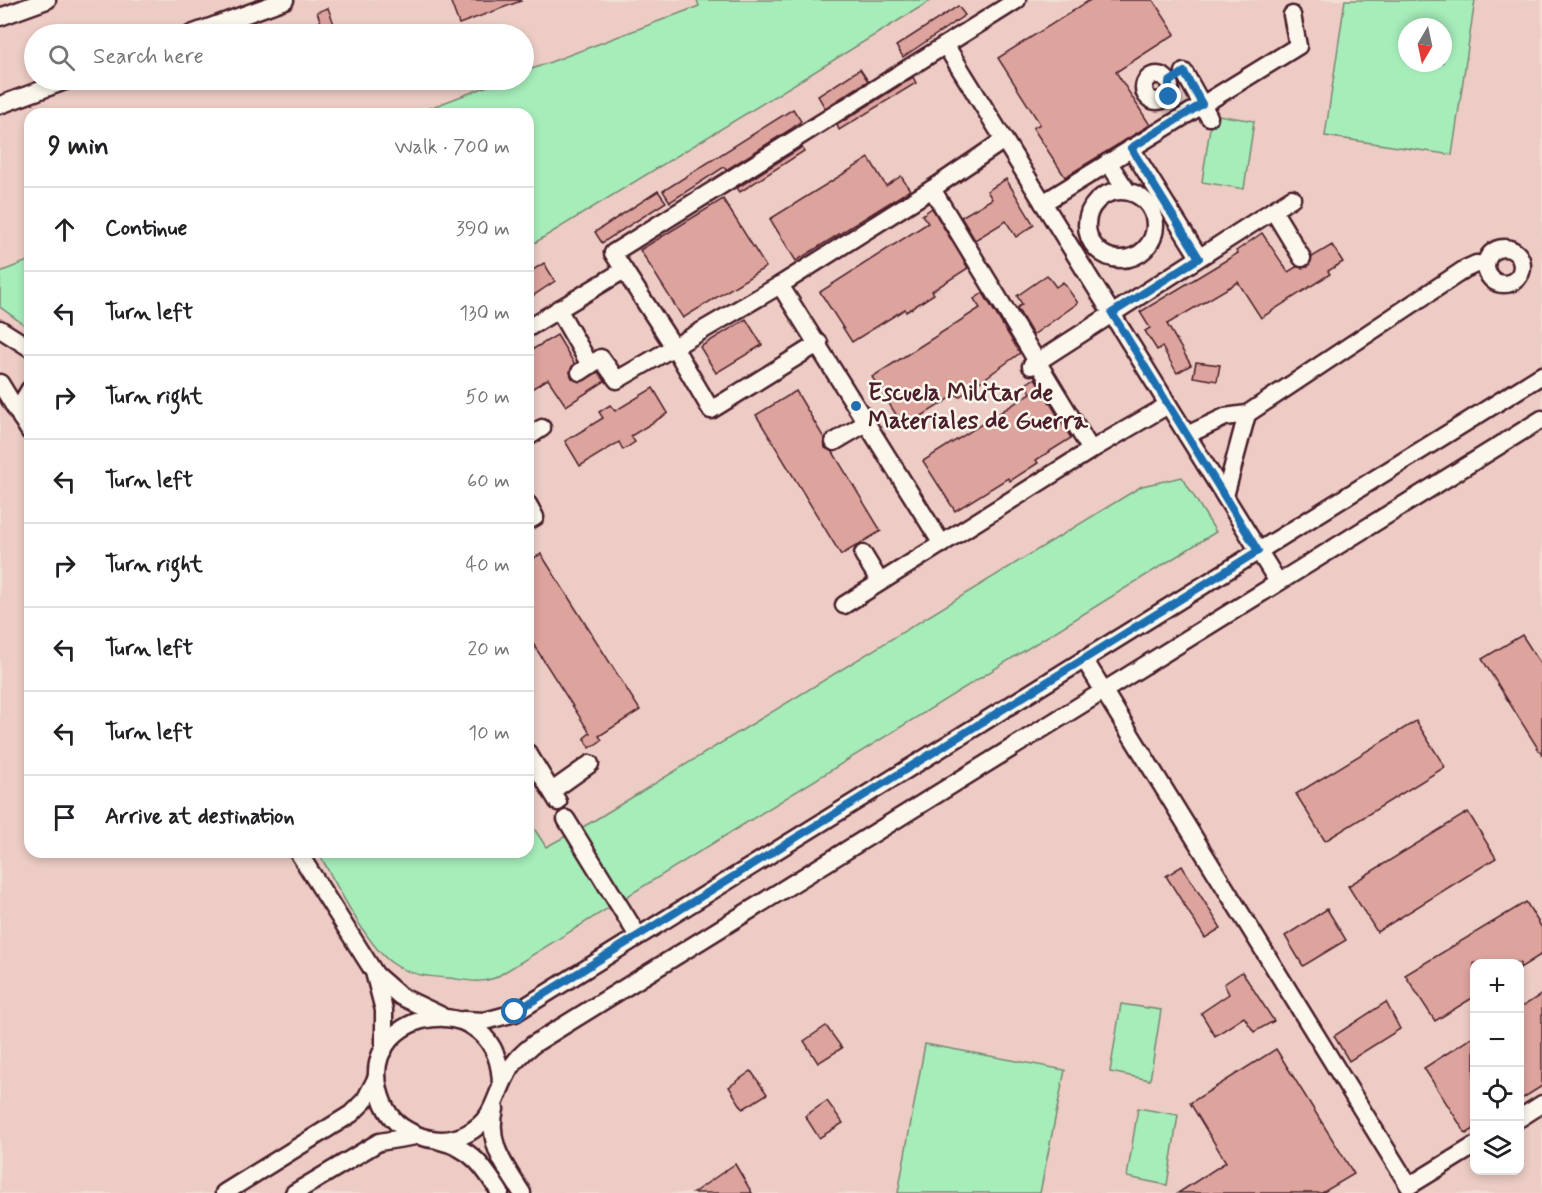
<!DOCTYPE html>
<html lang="en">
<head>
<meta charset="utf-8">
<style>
  body { margin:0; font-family:Mynerve,sans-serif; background:#f6f6f6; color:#202124 }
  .controls { position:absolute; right:18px; bottom:18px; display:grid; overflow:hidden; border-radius:12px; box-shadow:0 3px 9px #0003 }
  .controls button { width:54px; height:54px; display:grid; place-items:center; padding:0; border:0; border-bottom:2px solid #e0e0e0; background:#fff; color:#202124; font:30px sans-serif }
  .compass { position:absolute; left:1398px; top:18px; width:54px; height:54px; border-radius:50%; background:#fff; box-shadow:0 3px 9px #0003; rotate:189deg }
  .stop { position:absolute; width:18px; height:18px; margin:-14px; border:4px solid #1f6fb2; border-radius:50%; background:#fff }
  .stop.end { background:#1f6fb2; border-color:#fff; box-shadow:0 2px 6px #0008 }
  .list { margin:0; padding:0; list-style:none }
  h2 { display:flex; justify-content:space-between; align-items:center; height:78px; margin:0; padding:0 24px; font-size:26px }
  h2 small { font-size:20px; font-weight:400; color:#757577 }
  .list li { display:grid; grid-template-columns:39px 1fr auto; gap:18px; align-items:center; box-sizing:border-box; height:84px; padding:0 24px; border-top:2px solid #e0e0e0 }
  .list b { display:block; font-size:22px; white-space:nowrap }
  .list em { font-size:20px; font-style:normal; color:#757577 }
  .icon { flex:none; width:33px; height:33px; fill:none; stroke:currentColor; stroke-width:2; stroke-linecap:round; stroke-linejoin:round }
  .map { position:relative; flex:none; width:1542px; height:1193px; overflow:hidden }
  .search { position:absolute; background:#fff; box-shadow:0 3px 9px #0003; left:24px; top:24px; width:510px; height:66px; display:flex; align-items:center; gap:15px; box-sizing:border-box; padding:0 21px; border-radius:33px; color:#757577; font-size:22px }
  .panel { position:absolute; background:#fff; box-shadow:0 3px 9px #0003; left:24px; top:108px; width:510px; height:750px; border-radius:18px }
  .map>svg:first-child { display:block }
  .built { fill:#ecccc4; fill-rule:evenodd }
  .green { fill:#a6edba; stroke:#788672; stroke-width:1.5; fill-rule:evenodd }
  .building { fill:#dda39d; stroke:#4a1f2b; stroke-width:1.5 }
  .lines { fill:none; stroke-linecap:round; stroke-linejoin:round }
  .minor-casing { stroke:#4a1f2b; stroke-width:21 }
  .minor { stroke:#fbf7ec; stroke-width:16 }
  .route { stroke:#1f6fb2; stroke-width:8 }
  .poi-dot { fill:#1f6fb2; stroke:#fbf7ec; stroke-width:2 }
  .labels { text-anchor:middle; stroke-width:5; stroke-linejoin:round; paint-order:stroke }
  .poi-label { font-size:24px; font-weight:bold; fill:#4a1f2b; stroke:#fbf7ec; text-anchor:start }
</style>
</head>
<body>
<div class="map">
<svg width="1542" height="1193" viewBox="0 0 1542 1193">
  <rect width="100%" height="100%" fill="#f2ded4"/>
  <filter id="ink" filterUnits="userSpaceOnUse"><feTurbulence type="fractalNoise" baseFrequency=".0167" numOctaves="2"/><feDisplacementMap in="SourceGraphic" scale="12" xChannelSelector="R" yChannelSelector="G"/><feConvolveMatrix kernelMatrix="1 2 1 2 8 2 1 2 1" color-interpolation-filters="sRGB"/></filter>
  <g filter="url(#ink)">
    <path class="built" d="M0,0h1542v1193h-1542zM1407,27h36v36h-36zM34,34h490v46h-490zM30,114h498v738h-498zM1474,964h46v206h-46z"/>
    <g class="green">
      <polygon points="697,0 932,0 528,247 528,114 414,114 504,80 524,80 524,72 699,6"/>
      <path d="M1345,0h130l-23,155 -127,-19zM1407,27h36v36h-36z"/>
      <polygon points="1212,114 1254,121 1244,189 1202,182"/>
      <polygon points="30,260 30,329 0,307 0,272"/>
      <path d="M1182,477l34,55 -721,446c-17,6 -29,2 -46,0 -20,-1 -40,-3 -57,-15 -26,-18 -57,-82 -74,-111h210v-33l18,28 44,-24 552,-337z"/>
      <polygon points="1121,1004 1161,1010 1150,1080 1110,1072"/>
      <polygon points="925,1044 1065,1070 1040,1193 898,1193"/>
      <polygon points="1138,1108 1178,1115 1167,1185 1127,1177"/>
    </g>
    <g class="building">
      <polygon points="450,0 520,0 521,1 459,24"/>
      <polygon points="1090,0 1153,0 1175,34 1116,72 1150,125 1065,177 1033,128 1040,124 998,58"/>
      <polygon points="958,6 965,15 903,57 896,46"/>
      <polygon points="328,8 336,29 325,34 317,12"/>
      <polygon points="860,69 868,81 825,108 818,96"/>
      <polygon points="913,77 916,83 839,130 837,125"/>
      <polygon points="793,109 801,121 791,129 726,170 724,167 670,202 663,191"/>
      <polygon points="802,147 804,151 740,192 737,188"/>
      <polygon points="869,158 886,186 901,176 910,190 796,261 770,219"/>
      <polygon points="1006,179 1034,225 1016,237 1006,221 975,240 961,217 992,199 987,191"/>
      <polygon points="658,191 666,202 602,243 595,232"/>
      <polygon points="723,199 766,267 683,318 640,250"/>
      <polygon points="932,208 968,268 932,291 934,294 906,312 905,309 852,342 820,292 928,223 922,215"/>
      <polygon points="1262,233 1288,272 1296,267 1308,267 1312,257 1332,245 1343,262 1328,271 1330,274 1261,318 1238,282 1167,324 1191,365 1177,373 1162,347 1157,350 1145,331 1150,328 1140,312 1238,253 1236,251"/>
      <polygon points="544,263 555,281 528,299 528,273"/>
      <polygon points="1047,275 1056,287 1063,282 1078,303 1033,335 1017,308 1022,304 1017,296"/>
      <polygon points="983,293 1020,353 959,397 957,394 904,427 872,377 980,308 974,299"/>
      <polygon points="746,319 762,345 716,373 700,347"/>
      <polygon points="557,335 574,363 570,372 572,378 581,382 598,372 605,381 566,406 548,379 528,391 528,352"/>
      <polygon points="1196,362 1220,365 1217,381 1193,377"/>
      <polygon points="1035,378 1071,438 1036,460 1038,463 1010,481 1008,478 955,511 923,461 1031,393 1026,384"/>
      <polygon points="653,388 668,413 631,436 635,442 623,450 619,442 580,466 565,441 603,418 599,412 610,405 615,411"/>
      <polygon points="796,391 824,438 825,448 833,452 881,531 841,555 756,415"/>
      <polygon points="541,554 640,710 599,736 602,740 590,748 584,738 590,733 528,636 528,561"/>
      <polygon points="1522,635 1542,666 1542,755 1482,659"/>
      <polygon points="1416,721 1445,767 1325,841 1296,794"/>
      <polygon points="1468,812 1496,858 1377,932 1348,886"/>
      <polygon points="1182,866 1221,928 1205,938 1166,876"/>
      <polygon points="1526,902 1542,928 1542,954 1520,968 1520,963 1474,963 1474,997 1435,1021 1405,975"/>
      <polygon points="1327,909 1346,940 1303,966 1285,936"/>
      <polygon points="1242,972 1274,1021 1254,1032 1244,1017 1215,1036 1201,1013 1229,994 1224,984"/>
      <polygon points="1542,994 1542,1086 1520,1100 1520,1008"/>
      <polygon points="1386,1002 1400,1029 1349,1061 1334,1036"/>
      <polygon points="826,1026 842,1048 818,1063 804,1041"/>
      <polygon points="1474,1036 1474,1129 1466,1134 1424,1068"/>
      <polygon points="1276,1049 1354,1174 1322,1193 1178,1193 1226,1162 1190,1103"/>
      <polygon points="751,1071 767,1094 743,1109 729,1087"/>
      <polygon points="827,1101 843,1123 819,1138 805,1116"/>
      <polygon points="735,1164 752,1193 693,1193"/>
    </g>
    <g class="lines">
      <g class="minor-casing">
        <g id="minor">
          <polyline points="0,17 47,0"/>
          <polyline points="191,34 285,0"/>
          <polyline points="946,46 1278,582"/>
          <polyline points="1184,72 1209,117"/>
          <circle cx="1157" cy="88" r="13"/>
          <polyline points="0,105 68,80"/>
          <polyline points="1131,148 1199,257"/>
          <polyline points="1108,162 1127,191"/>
          <polyline points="932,189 1004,140"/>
          <circle cx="1121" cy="225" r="34"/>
          <polyline points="1043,203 1298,46 1292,15"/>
          <polyline points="1273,210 1302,258"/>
          <circle cx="1504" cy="266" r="18"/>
          <polyline points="780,285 942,544"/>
          <polyline points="558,309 590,365"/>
          <polyline points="528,328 624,270"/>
          <polyline points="0,329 30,348"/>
          <polyline points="819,343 711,410 674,347 780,285 932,189 1091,450"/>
          <polyline points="1031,366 1292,198"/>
          <polyline points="580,372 601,358 617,380 674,347 613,253 1017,0"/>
          <polyline points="0,383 30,432"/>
          <polyline points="21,418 21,404 30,389"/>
          <polyline points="1187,435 1225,417 1247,414 1465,269 1476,264 1486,265"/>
          <polyline points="528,437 542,428"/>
          <polyline points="834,442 866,423"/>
          <polyline points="1225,496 1247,414"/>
          <polyline points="528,504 535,517 528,521"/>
          <polyline points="863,554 880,582"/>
          <polyline points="844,605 1091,450 1168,405"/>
          <polyline points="1084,659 1409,1186 1474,1146"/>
          <polyline points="528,753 558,802"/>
          <polyline points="552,791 590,764"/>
          <polyline points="566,819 638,936"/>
          <polyline points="298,852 374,972 384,1010 384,1049"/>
          <polyline points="376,975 400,996 440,1015"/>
          <polyline points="463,1020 485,1021 515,1013 1542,375"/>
          <path d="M501,1086c0,-103 -142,-79 -122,4 4,17 13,32 28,40 18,11 42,14 61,3 26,-15 25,-31 37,-55 6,-14 17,-25 29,-34l1008,-625"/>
          <path d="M495,1109c-9,34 10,57 27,84"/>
          <polyline points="1520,1118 1542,1104"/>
          <path d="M440,1141c31,7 44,26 60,52"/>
          <polyline points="224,1193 351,1114 365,1100 377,1077"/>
          <polyline points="294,1193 379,1142 416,1136"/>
        </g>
      </g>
      <use href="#minor" class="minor"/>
    </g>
  </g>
  <g class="lines" filter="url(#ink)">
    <polyline class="route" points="515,1012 1258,551 1112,313 1199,258 1131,148 1202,104 1184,72 1169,82 1169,97"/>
  </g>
  <circle class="poi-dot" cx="856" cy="406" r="6"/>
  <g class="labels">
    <g class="poi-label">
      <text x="868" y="400">Escuela Militar de<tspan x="868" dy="28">Materiales de Guerra</tspan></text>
    </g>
  </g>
</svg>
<div class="controls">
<button>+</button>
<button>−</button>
<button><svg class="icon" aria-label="locate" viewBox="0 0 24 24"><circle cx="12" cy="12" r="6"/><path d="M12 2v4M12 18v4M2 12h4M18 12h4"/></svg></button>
<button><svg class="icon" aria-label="layers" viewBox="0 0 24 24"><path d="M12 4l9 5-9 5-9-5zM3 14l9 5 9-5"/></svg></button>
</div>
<svg class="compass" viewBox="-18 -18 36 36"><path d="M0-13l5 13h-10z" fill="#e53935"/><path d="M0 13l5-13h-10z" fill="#757577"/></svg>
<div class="stop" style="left:515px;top:1012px"></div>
<div class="stop end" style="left:1169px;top:97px"></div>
<div class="search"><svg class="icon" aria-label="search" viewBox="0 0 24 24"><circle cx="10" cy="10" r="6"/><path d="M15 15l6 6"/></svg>Search here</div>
<section class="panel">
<h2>9 min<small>Walk · 700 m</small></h2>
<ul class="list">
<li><svg class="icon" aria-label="ahead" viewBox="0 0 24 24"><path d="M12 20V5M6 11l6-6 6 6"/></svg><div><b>Continue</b></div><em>390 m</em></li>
<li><svg class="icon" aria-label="left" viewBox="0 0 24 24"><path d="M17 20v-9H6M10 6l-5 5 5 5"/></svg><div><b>Turn left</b></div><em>130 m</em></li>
<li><svg class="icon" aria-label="right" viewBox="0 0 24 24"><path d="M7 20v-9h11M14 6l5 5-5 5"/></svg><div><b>Turn right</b></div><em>50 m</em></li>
<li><svg class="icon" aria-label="left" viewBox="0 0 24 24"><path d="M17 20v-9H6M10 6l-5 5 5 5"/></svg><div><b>Turn left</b></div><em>60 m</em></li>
<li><svg class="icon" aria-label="right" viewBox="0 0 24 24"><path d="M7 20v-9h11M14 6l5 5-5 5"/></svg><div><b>Turn right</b></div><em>40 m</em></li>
<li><svg class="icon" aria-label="left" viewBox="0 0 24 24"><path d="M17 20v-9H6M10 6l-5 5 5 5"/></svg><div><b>Turn left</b></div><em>20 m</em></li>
<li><svg class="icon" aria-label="left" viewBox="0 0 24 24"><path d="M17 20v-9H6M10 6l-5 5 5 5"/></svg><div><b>Turn left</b></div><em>10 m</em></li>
<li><svg class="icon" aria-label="arrive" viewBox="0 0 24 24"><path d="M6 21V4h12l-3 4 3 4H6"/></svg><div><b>Arrive at destination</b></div></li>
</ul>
</section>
</div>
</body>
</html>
